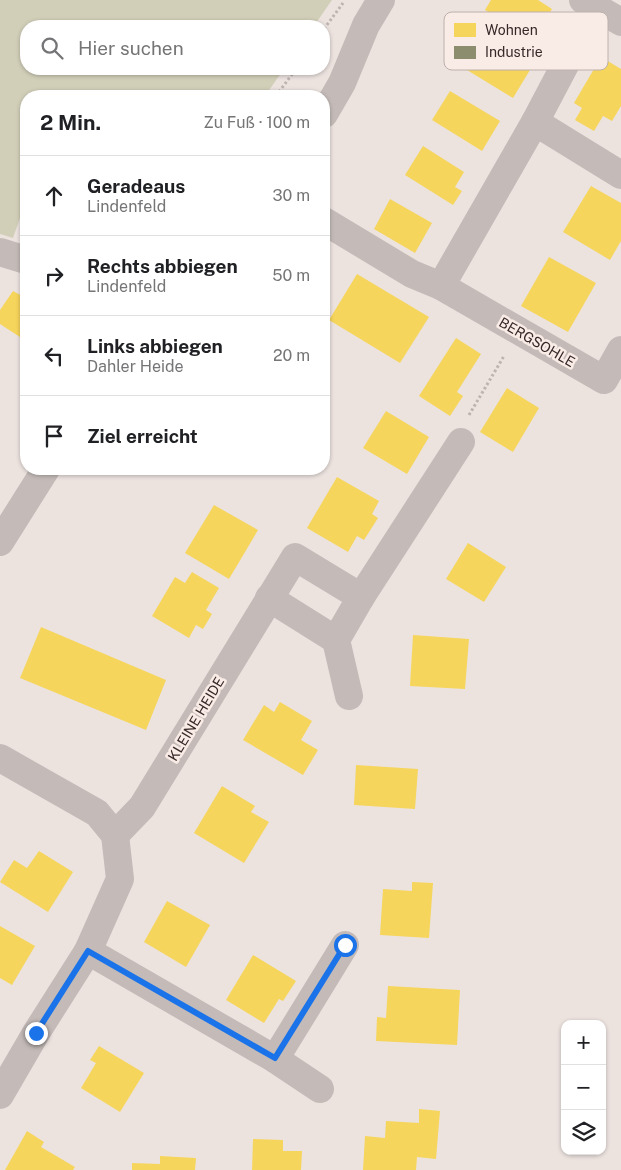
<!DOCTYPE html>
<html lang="de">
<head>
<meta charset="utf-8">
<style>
  body { margin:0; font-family:"Public Sans",sans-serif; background:#f2f2f2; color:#202124 }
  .controls { position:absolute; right:15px; bottom:15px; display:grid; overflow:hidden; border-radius:10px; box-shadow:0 1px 4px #0004 }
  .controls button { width:45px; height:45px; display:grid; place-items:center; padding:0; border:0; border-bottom:1px solid #e0e0e0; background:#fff; color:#202124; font:25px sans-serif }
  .stop { position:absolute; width:15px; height:15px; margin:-11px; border:4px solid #1a73e8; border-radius:50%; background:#fff }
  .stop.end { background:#1a73e8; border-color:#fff; box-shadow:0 1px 5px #0008 }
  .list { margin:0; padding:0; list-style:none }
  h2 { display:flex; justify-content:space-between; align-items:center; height:65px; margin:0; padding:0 20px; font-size:21px }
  h2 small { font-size:16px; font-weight:400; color:#757577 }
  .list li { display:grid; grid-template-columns:32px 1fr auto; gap:15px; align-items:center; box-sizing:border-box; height:80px; padding:0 20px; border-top:1px solid #e0e0e0 }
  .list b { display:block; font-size:19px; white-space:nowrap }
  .list p { margin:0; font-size:16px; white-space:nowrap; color:#757577 }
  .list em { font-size:16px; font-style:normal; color:#757577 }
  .icon { flex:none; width:28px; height:28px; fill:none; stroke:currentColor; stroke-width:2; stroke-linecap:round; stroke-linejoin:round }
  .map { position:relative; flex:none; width:621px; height:1170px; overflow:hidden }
  .search { position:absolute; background:#fff; box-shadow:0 1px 4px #0004; left:20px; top:20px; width:310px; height:55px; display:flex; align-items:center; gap:12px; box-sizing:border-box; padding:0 18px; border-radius:20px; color:#757577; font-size:19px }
  .panel { position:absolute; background:#fff; box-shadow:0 1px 4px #0004; left:20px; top:90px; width:310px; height:385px; border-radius:20px }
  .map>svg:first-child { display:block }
  .green { fill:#d2cfb9 }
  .homes { fill:#f6d55c }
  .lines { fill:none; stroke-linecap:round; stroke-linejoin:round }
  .path { stroke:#bdb3b0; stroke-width:3; stroke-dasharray:2.5 2.5; stroke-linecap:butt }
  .minor { stroke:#c4bbb8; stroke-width:28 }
  .tertiary { stroke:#c4bbb8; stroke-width:28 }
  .route { stroke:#1a73e8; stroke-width:6 }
  .labels { text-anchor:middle; stroke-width:5; stroke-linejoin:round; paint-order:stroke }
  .street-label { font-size:14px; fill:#352827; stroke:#f9ebe6 }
  .key { fill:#f9ebe6; stroke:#beb0ad; stroke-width:1 }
  .key-label { font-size:14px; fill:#352827 }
</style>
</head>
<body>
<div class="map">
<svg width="621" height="1170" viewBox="0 0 621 1170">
  <rect width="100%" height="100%" fill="#ece3df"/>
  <polygon class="green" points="0,0 332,0 314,26 26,26 26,69 284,69 265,96 26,96 26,201 13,238 0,234"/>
  <g class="homes">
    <polygon points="491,0 538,0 552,9 545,21 555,26 543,46 485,10"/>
    <polygon points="484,42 530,70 513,98 467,70"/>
    <polygon points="601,57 621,69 621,106 612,121 603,116 594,131 575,120 582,108 574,103"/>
    <polygon points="450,91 500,121 482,151 432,120"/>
    <polygon points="423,146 464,172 455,187 462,191 453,205 405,175"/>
    <polygon points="591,186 621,203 621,241 610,260 563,232"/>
    <polygon points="390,199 432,223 415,253 374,229"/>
    <polygon points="549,257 596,283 568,332 521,306"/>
    <polygon points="357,274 429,317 400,363 329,320"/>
    <polygon points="13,291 26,298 26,341 0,324 0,310"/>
    <polygon points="456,338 481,354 457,392 463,396 450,416 419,396"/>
    <polygon points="507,388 539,408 513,452 480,432"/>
    <polygon points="386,411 429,437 407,474 363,448"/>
    <polygon points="337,477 379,501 372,514 378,518 364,540 357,536 348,552 307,528"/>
    <polygon points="214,505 258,530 229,579 185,553"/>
    <polygon points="468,543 506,567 484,602 446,579"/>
    <polygon points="192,572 219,588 206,610 212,614 203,629 196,625 189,638 152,616 175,577 185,583"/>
    <polygon points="41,627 166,680 146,730 20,678"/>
    <polygon points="413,635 469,639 465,689 410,686"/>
    <polygon points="280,702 312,721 301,740 318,750 303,775 243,740 264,705 274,712"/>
    <polygon points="356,765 418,769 415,809 354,805"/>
    <polygon points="222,786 255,806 251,812 269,822 244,863 194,833"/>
    <polygon points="39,851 73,872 48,912 0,882 14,860 27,868"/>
    <polygon points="412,882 433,883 429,938 380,935 383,889 412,891"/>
    <polygon points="167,901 210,925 186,967 144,942"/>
    <polygon points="0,926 35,946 12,985 0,978"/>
    <polygon points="253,955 296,981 283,1001 279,999 264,1023 226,1000"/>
    <polygon points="388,986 460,990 457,1045 376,1041 377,1017 386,1018"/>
    <polygon points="99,1046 144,1073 120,1112 81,1088 96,1063 90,1060"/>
    <polygon points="419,1109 440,1111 436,1159 417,1157 416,1170 363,1170 365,1136 385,1138 386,1121 419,1123"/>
    <polygon points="27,1131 44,1142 41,1147 75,1167 73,1170 5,1170"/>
    <polygon points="253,1139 283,1140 283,1151 302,1151 301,1170 252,1170"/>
    <polygon points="160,1156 196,1158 195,1170 132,1170 132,1163 160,1164"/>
  </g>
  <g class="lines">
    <g class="path">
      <polyline points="324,29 343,3"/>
      <polyline points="276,96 296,69"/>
      <polyline points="469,415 504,356"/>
    </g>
    <g class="minor">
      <polyline points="583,0 621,22"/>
      <polyline points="595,8 535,122 441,286 604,380 621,350"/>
      <polyline points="535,122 621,175"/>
      <polyline points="324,221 412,274 441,286"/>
      <polyline points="0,252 26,260"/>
      <polyline points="269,598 336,640 361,597 461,442"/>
      <polyline points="336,640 349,696"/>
      <polyline points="0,758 97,813 115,835 120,879 88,951 36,1033 0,1095"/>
      <polyline points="115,835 142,807 295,557 361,597"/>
      <polyline points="88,951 275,1059 320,1089"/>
      <polyline points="275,1059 345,945"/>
    </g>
    <g class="tertiary">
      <polyline points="324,114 342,83 366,25 381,0"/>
      <polyline points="0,542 46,469"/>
    </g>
  </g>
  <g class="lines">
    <polyline class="route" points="36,1033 88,951 275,1058 345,945"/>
  </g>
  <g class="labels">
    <g class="street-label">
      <text transform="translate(537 342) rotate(30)" y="5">BERGSOHLE</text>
      <text transform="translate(196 719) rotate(-59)" y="5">KLEINE HEIDE</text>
    </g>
  </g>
  <rect x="444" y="12" width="164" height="58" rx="8" class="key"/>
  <rect x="454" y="23" width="22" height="14" fill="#f6d55c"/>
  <rect x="454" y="46" width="22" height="13" fill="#8c8c6e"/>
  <g class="key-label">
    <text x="485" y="35">Wohnen</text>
    <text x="485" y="57">Industrie</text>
  </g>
</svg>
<div class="controls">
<button>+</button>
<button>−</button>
<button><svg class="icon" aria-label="layers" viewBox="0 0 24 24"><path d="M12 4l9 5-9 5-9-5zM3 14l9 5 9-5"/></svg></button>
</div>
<div class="stop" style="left:345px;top:945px"></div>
<div class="stop end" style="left:36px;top:1033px"></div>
<div class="search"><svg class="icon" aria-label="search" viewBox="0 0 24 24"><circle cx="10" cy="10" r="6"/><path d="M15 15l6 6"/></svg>Hier suchen</div>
<section class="panel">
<h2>2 Min.<small>Zu Fuß · 100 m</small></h2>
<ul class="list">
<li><svg class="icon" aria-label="ahead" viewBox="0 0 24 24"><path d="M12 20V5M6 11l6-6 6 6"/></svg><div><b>Geradeaus</b><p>Lindenfeld</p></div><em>30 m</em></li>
<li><svg class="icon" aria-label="right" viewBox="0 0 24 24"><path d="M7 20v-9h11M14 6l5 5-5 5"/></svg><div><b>Rechts abbiegen</b><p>Lindenfeld</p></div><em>50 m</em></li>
<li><svg class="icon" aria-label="left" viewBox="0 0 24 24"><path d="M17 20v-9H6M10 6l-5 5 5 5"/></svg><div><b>Links abbiegen</b><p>Dahler Heide</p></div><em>20 m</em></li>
<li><svg class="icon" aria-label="arrive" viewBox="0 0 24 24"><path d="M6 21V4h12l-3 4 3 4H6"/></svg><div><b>Ziel erreicht</b></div></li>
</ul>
</section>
</div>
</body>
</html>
